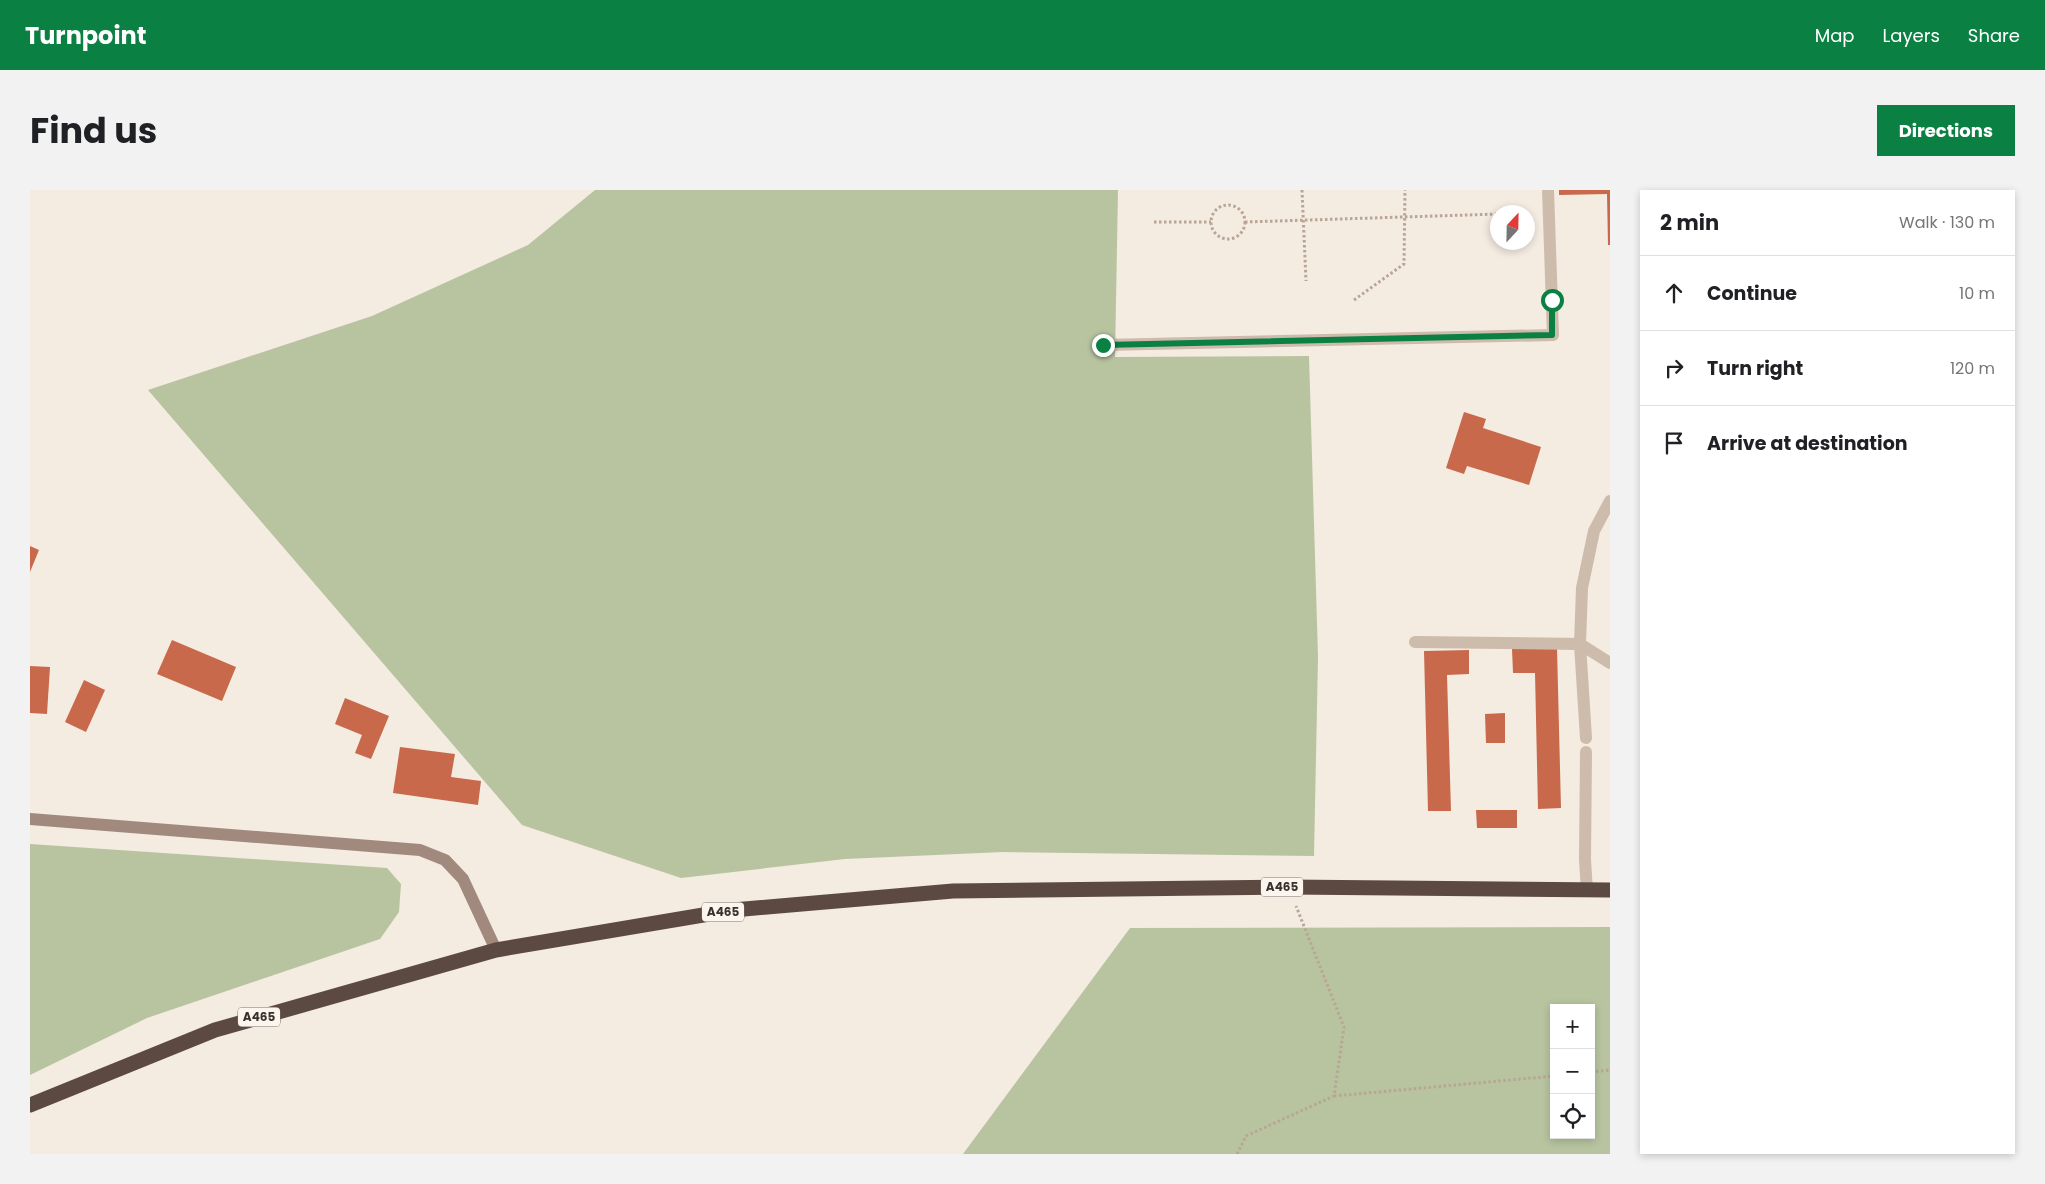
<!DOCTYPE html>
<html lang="en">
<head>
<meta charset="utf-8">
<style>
  body { margin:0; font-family:Poppins,sans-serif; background:#f2f2f2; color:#202124 }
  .controls { position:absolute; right:15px; bottom:15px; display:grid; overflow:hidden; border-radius:0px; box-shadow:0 2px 8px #0003 }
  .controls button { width:45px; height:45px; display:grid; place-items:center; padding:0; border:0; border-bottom:1px solid #e0e0e0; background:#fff; color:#202124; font:25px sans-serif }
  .compass { position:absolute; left:1460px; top:15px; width:45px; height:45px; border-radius:50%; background:#fff; box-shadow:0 2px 8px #0003; rotate:22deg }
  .stop { position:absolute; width:15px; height:15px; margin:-11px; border:4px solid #0b8043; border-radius:50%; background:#fff }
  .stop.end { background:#0b8043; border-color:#fff; box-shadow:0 1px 5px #0008 }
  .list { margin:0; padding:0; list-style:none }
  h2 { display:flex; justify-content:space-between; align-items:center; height:65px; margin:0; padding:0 20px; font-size:21px }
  h2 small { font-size:16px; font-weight:400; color:#757577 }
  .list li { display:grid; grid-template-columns:32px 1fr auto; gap:15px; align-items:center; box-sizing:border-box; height:75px; padding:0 20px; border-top:1px solid #e0e0e0 }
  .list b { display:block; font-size:19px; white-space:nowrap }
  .list em { font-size:16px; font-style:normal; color:#757577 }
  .icon { flex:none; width:28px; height:28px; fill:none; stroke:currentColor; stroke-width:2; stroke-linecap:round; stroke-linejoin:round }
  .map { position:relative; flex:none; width:1580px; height:964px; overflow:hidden; border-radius:0px }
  header { display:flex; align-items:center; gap:30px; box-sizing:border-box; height:70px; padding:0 25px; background:#0b8043; color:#fff }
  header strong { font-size:24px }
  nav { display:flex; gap:28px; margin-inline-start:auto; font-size:18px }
  .intro { display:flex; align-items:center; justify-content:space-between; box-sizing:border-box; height:120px; padding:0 30px }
  h1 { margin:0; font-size:35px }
  .button { padding:12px 22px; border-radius:0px; background:#0b8043; color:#fff; font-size:18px; font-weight:700 }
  main { display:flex; gap:30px; padding:0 30px }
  aside { flex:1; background:#fff; border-radius:0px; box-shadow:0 2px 8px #0003 }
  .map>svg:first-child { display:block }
  .green { fill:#b8c4a0; fill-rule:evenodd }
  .building { fill:#c8694b }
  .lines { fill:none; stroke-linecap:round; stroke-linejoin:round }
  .path { stroke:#b9a596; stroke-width:3; stroke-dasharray:2.5 2.5; stroke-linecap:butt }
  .lane { stroke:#cdbbac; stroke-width:12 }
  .secondary { stroke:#a18a7d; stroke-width:12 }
  .highway { stroke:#5c4a42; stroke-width:15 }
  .route { stroke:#0b8043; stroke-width:6 }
  .labels { text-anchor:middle; stroke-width:5; stroke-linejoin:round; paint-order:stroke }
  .shield { fill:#fbf5ee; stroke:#756b66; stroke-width:1 }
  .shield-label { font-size:12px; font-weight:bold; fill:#3b302b }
</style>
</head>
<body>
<header>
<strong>Turnpoint</strong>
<nav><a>Map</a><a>Layers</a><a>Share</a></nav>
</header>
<div class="intro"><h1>Find us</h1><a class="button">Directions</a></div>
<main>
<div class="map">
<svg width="1580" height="964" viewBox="0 0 1580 964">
  <rect width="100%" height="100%" fill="#f4ebe1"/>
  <g class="green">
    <polygon points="565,0 1088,0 1085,167 1279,166 1288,467 1284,666 973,662 815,669 651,688 492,635 118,200 342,126 498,55"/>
    <polygon points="0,654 357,678 371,694 369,722 350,749 117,828 0,885"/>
    <path d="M1580,737v227h-647l167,-226zM1524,818h37v127h-37z"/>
  </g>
  <g class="building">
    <polygon points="1529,0 1580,0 1580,55 1578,55 1577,4 1529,5"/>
    <polygon points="1434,222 1456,229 1453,238 1511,257 1499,295 1437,276 1434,284 1416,278"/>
    <polygon points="0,356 9,360 0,382"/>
    <polygon points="142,450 206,477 192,511 127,484"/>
    <polygon points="1527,458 1531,618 1508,619 1505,483 1483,483 1482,459"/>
    <polygon points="1439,460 1439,484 1417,485 1421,621 1398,621 1394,461"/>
    <polygon points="0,476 20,477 17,524 0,523"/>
    <polygon points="54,490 75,500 56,542 35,532"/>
    <polygon points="315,508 359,526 341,569 325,563 332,545 305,534"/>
    <polygon points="1475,523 1475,553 1456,553 1455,524"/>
    <polygon points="370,557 425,564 421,587 451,591 448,615 363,603"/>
    <polygon points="1446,620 1487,620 1487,638 1447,638"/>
  </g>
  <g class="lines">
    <g class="path">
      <polyline points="1272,0 1276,91"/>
      <circle cx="1198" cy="32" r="17"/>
      <polyline points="1124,32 1181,32"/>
      <polyline points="1215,32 1468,24"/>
      <polyline points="1324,110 1374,74 1375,0"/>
      <polyline points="1561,882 1580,880"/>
      <polyline points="1304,906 1524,886"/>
      <polyline points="1207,964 1216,946 1304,906 1314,837 1266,716"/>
    </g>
    <g class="lane">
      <polyline points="1073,155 1523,145 1518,0"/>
      <polyline points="1385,452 1550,454 1580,473"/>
      <polyline points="1556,548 1550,454 1552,398 1564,341 1580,311"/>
      <polyline points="1556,562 1555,670 1557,701"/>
    </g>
    <polyline class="secondary" points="0,629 390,660 415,670 433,689 466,760"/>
    <polyline class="highway" points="0,915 185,840 466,760 703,720 923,701 1258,697 1580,700"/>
  </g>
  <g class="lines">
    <polyline class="route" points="1073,155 1522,145 1522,110"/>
  </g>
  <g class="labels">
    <g class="shield">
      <rect x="1231" y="687.5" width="42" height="19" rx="4"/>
      <rect x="672" y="712.5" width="42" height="19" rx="4"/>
      <rect x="208" y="817.5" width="42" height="19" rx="4"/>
    </g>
    <g class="shield-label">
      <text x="1252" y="701">A465</text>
      <text x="693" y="726">A465</text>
      <text x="229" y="831">A465</text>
    </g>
  </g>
</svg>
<div class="controls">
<button>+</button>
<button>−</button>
<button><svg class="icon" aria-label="locate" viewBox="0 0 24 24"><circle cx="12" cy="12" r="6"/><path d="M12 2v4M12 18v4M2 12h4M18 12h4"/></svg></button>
</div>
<svg class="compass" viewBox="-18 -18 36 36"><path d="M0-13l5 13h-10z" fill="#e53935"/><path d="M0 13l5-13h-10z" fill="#757577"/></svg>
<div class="stop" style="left:1522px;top:110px"></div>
<div class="stop end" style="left:1073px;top:155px"></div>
</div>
<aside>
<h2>2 min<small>Walk · 130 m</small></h2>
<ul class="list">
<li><svg class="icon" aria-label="ahead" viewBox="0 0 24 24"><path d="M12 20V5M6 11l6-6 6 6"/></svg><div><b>Continue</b></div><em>10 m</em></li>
<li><svg class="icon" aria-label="right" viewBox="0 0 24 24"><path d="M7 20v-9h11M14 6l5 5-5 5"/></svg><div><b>Turn right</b></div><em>120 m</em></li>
<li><svg class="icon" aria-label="arrive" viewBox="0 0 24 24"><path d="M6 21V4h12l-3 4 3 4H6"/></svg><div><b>Arrive at destination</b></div></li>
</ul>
</aside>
</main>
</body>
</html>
